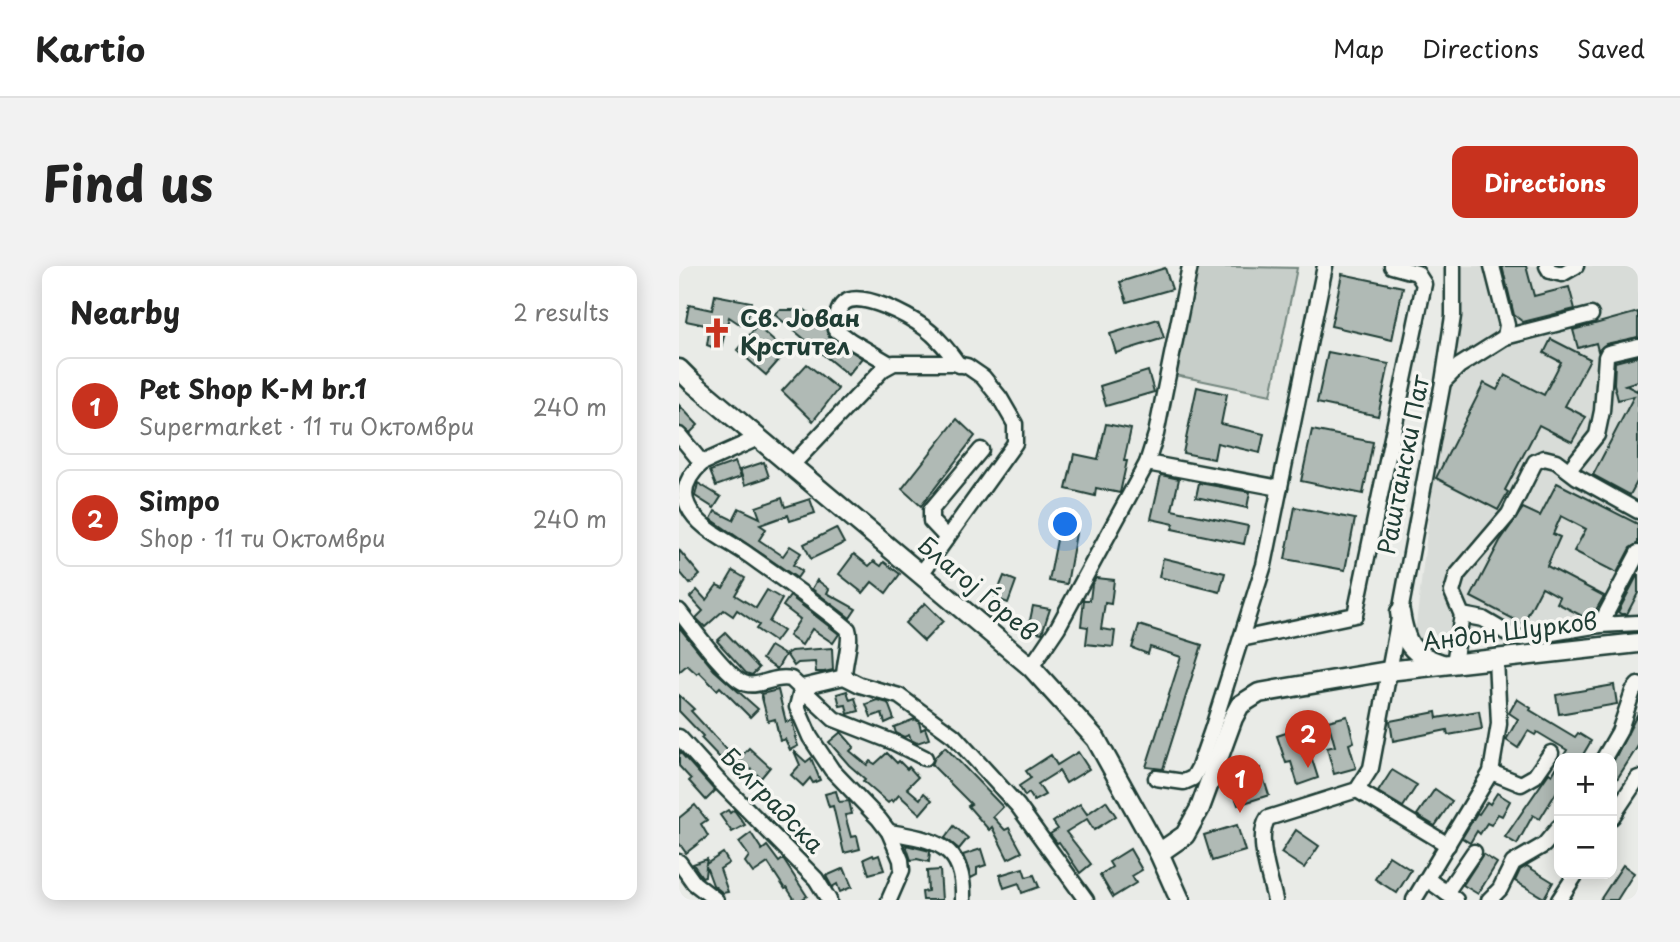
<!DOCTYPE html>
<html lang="en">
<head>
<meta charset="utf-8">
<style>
  body { margin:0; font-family:"Playpen Sans",sans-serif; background:#f2f2f2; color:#222 }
  .controls { position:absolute; right:21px; bottom:21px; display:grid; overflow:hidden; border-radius:14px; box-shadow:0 4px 18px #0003 }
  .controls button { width:63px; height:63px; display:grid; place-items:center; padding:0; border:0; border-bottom:2px solid #e0e0e0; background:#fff; color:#222; font:35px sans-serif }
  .you { position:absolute; left:387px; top:259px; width:24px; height:24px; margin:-18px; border:5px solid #fff; border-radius:50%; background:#1a73e8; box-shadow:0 0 0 10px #1a73e833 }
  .badge { display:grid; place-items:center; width:46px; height:46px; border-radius:50%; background:#c8321e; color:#fff; font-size:23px; font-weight:700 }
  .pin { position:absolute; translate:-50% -58px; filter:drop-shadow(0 2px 4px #0008) }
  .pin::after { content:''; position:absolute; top:37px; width:24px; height:21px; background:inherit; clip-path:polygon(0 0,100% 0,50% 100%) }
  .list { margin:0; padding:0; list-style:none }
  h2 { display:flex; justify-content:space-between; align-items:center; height:91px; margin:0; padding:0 28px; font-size:30px }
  h2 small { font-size:23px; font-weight:400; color:#767676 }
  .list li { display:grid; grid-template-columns:46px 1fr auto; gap:21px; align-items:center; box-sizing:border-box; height:98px; margin:0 14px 14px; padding:0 14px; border:2px solid #e0e0e0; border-radius:14px }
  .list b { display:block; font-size:26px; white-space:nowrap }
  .list p { margin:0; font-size:23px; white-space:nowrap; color:#767676 }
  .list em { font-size:23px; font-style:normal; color:#767676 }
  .map { position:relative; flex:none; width:959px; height:634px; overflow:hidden; border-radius:14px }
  header { display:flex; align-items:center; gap:42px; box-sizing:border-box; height:98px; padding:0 35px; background:#fff; border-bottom:2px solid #e0e0e0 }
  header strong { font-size:33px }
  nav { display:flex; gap:38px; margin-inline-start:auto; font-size:24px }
  .intro { display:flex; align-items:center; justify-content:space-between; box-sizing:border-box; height:168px; padding:0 42px }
  h1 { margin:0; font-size:49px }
  .button { padding:18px 32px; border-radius:14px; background:#c8321e; color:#fff; font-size:24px; font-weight:700 }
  main { display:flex; gap:42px; padding:0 42px }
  aside { flex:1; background:#fff; border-radius:14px; box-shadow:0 4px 18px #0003 }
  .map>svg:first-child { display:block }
  .built { fill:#d8dcd8 }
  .green { fill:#c7cec9; stroke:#73867e; stroke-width:2 }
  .building { fill:#b0bab5; stroke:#1f3d34; stroke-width:2 }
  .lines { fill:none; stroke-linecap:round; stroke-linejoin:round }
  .minor-casing { stroke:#1f3d34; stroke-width:19 }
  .major-casing { stroke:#1f3d34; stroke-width:23 }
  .minor { stroke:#f6f6f2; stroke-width:14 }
  .major { stroke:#f6f6f2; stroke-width:18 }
  .labels { text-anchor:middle; stroke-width:7; stroke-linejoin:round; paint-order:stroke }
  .poi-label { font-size:24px; font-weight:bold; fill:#1f3d34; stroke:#f6f6f2; text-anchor:start }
  .street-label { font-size:24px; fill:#1f3d34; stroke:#f6f6f2 }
</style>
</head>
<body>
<header>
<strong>Kartio</strong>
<nav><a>Map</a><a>Directions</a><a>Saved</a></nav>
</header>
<div class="intro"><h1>Find us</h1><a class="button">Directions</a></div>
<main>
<aside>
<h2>Nearby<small>2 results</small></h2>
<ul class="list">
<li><span class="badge">1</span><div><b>Pet Shop K-M br.1</b><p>Supermarket · 11 ти Октомври</p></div><em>240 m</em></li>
<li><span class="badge">2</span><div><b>Simpo</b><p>Shop · 11 ти Октомври</p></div><em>240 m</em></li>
</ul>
</aside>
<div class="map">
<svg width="959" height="634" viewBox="0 0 959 634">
  <rect width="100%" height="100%" fill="#e9ebe7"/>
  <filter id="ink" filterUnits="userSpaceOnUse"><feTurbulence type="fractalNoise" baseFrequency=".0143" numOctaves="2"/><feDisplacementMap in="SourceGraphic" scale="14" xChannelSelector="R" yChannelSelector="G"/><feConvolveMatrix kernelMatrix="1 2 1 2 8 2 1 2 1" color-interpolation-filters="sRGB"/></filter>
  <g filter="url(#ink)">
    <polygon class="built" points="774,0 959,0 959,366 813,378 735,375 774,50"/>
    <polygon class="green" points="518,0 618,2 592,129 496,109"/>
    <g class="building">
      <polygon points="823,0 847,0 855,30 890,21 896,43 844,56 835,49"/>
      <polygon points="486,2 493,23 448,36 441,16"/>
      <polygon points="663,8 724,21 713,74 652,60"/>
      <polygon points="36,29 72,36 68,57 62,59 50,51 42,82 38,83 28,79 31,60 7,55 10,39 33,44"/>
      <polygon points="101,44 126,44 147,61 150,71 183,92 169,109 95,48"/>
      <polygon points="959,46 959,71 927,78 919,85 917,77 899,82 894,64"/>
      <polygon points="479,53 485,72 437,87 431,68"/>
      <polygon points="78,60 107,86 87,109 58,84"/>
      <polygon points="872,73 911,93 886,140 907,151 893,176 860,159 826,224 829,226 819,244 757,212 805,117 818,124 826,109 865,129 882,96 865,87"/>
      <polygon points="649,86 710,98 699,150 638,137"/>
      <polygon points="959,90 959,115 946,119 958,125 959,122 959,214 951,229 914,209 955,130 939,134 935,118 936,96"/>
      <polygon points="128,98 159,123 134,155 103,125"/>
      <polygon points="469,105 475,126 427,140 421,120"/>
      <polygon points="518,121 548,128 542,158 585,168 581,187 538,177 535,193 504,187"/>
      <polygon points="0,139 19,159 11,167 0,160"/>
      <polygon points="278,153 296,170 242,240 223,223"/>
      <polygon points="427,158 452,163 445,195 448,195 441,227 417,222 416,230 387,223 395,188 419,193"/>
      <polygon points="633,164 694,176 684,228 622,215"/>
      <polygon points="56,196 62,211 37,220 31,205"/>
      <polygon points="85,196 90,211 66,219 61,204"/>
      <polygon points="482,209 500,213 493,244 569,260 565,278 493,263 495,258 472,253"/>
      <polygon points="19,217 42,231 35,242 16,230"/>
      <polygon points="520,217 571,226 568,242 517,231"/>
      <polygon points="878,217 959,258 959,277 951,282 938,307 895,285 907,263 882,250 874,268 881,271 868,300 925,330 913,351 907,352 878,337 881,331 863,321 844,358 792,331 821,275 844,242 861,250"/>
      <polygon points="103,232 106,241 131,233 136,247 111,255 109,249 81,259 87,263 80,274 104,290 111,280 122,287 114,299 123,305 118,312 32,253 36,245 54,254 60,242 81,252 77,241"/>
      <polygon points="616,241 676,253 666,304 606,293"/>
      <polygon points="382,253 399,256 388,318 370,315"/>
      <polygon points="157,262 165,277 132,293 125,278"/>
      <polygon points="0,284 21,309 11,318 0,305"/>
      <polygon points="175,288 190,300 195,295 202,300 205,296 221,308 207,327 193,316 184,327 160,308"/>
      <polygon points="484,292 546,307 541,326 480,311"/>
      <polygon points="54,305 66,312 56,329 77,342 88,324 103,333 90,356 104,365 96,376 77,363 80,359 58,344 54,350 45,344 26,361 17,352 24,345 11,331 18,324 27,334 38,319 44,322"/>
      <polygon points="959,308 959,327 948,348 942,348 939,346"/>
      <polygon points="325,310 337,315 329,337 316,332"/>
      <polygon points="417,312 435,314 432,338 426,337 422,363 436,365 434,381 407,378 409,361 402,360 405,334 411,334 413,318"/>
      <polygon points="138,314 150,323 148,327 177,343 171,352 133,323"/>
      <polygon points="111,330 160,368 154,377 133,363 123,379 110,370 121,353 104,340"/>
      <polygon points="246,337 264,355 245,375 226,357"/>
      <polygon points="354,340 371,343 363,367 349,364"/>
      <polygon points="460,359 523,379 484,503 467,501 502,391 471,381 469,388 453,382"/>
      <polygon points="0,361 35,404 79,443 71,451 41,421 38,424 20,406 18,408 8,399 0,406"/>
      <polygon points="47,367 80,402 73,409 67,407 38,375"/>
      <polygon points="91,380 106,389 98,403 83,393"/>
      <polygon points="153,382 154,404 145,406 137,406 136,396 119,397 115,400 107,388 112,385"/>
      <polygon points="935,419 938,438 880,448 877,429"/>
      <polygon points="99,424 107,456 113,454 117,471 116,471 119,480 111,484 106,473 101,475 96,453 89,455 82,428"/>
      <polygon points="168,425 171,434 176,432 180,445 169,448 167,439 161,440 158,428"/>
      <polygon points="0,429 15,443 12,445 51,487 44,495 22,472 24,470 0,445"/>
      <polygon points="838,433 852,442 851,444 896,471 899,467 912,475 902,492 883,492 888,484 858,466 856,469 849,465 839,482 827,474 839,453 830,447"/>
      <polygon points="198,434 209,437 215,453 206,457 203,447 192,451 187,438"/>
      <polygon points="800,445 803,463 769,469 768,464 714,475 711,455 757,446 758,452"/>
      <polygon points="959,447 959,480 933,521 933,498"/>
      <polygon points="668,450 675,476 670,478 677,502 655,508 648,482 656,480 649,455"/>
      <polygon points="236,453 240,456 242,464 246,462 250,473 238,477 232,474 230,469 225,471 217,467 215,461"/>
      <polygon points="616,464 624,489 631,487 639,512 619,519 612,496 607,497 598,470"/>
      <polygon points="162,466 175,481 171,485 188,499 191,495 196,498 208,487 218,497 220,495 228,503 230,501 239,511 228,522 241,533 245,527 253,534 241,548 220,529 214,536 212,534 209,537 184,515 186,513 170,499 150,476"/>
      <polygon points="266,481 324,541 314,551 326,564 330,562 343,586 329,593 313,561 310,564 289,540 292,538 253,499 256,491"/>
      <polygon points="70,482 91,501 82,512 60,493"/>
      <polygon points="0,485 36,525 27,534 10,515 12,513 0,500"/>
      <polygon points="115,485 127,496 132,492 141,514 134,517 131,512 124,520 112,509 121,499"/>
      <polygon points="399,486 410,503 387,517 380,505 359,518 366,529 355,535 350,527 346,530 340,520 352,512 347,505 372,489 378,499"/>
      <polygon points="880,497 880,522 861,553 854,549 838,578 826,571 870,507 873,509"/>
      <polygon points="581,502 590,529 559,539 550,513"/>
      <polygon points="713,504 738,519 724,541 699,526"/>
      <polygon points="756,523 773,535 756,560 738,549"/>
      <polygon points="157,525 160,536 170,535 173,548 166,549 172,571 178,570 181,583 165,587 154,540 150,541 146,528"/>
      <polygon points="818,527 831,535 823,550 819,548 812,559 808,557 801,568 798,565 791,577 783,572 798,547 800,548 808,536 811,538"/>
      <polygon points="427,535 437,550 415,564 408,553 387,566 412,598 401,607 380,576 378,577 371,568 379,563 374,556 401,538 408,548"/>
      <polygon points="16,539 28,554 22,558 29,570 7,587 0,577 0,552"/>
      <polygon points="49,544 51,547 55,544 66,559 53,566 41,549"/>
      <polygon points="558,559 566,585 533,595 525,569"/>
      <polygon points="275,560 289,572 280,583 266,572"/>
      <polygon points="617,564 640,580 625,602 602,587"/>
      <polygon points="72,567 83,584 88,580 100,596 104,593 128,630 122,634 116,634 108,622 106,623 89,597 74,607 66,596 70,590 60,576"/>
      <polygon points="227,579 251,585 250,596 238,593 232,594"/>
      <polygon points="302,583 307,599 298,602 298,609 292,612 284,589"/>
      <polygon points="451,583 463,604 453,610 457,617 434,631 421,609 433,601 430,596"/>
      <polygon points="44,587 50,597 41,603 49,626 44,627 34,619 27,600 26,610 23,611 14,598 28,593 27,598"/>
      <polygon points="804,588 818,597 799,628 784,619"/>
      <polygon points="194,589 195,591 200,589 205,604 190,608 185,593"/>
      <polygon points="710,590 732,604 718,627 696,613"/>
      <polygon points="944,599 955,607 938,634 921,634"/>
      <polygon points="848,600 874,616 865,632 836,615 841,604"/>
      <polygon points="165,602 173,621 161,626 158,618 153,621 147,610"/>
      <polygon points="344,602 347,611 355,609 360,621 343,627 340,617 325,622 321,609"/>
      <polygon points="261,604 263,634 244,634 243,626 249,625 248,605"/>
    </g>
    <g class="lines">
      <g class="minor-casing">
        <g id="minor">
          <polyline points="813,0 828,59 826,71"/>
          <polyline points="868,0 871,5 883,8 897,0"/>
          <path d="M211,98l-39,-23 -16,-12c1,-9 2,-20 9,-26 16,-14 66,14 81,25 14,10 24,24 34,37"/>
          <polyline points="764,116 780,100 826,71 912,49"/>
          <polyline points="0,169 23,197 79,172"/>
          <path d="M23,197c-12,11 -22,27 -14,43 10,22 40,35 59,48 34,24 69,48 101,75 4,12 -4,33 -4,48"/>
          <polyline points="468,197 601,222"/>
          <polyline points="113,199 204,103 215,97 273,97 288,100 304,111 321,132 336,158 336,177 242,308"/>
          <polyline points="890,204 918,169 923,145 927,91 929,87 959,80"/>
          <polyline points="959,245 898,211 877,195 865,192 856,196 830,248 778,309 773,326 783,349 804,353 833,370 843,372 921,359 959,357"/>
          <polyline points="268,272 252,255 252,244 302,184"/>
          <path d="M0,345c12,15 51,70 68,73 13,3 28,-9 44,-5l43,40 59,23 32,16"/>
          <polyline points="921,359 959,287"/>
          <polyline points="562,373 676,349 745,18 738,7 713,0"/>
          <polyline points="775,397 783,349"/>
          <polyline points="352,401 379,361 468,197 477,168 511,0"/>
          <polyline points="123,421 165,411 181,419 220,430 275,470 339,540 407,634"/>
          <polyline points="123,421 118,441 131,471 153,504 200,553 210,566 222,594 223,604 210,634"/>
          <polyline points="0,471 38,513 137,613 150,634"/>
          <polyline points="925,492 940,466 954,425 959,419"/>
          <polyline points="812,506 842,518 856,510 872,487"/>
          <polyline points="477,512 505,516 514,512 520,501 533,464 585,299 646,0"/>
          <polyline points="678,524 769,579"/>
          <polyline points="933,551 959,512"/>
          <path d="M210,566c47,8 76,13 74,68"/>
          <polyline points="0,596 15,617 37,634"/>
          <polyline points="748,613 777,634"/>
          <polyline points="767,627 795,586"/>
          <path d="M596,634c-5,-22 -20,-63 -7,-82l89,-28 14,-22 72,-386 10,-66v-50"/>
          <polyline points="735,634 812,506 820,458 817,392"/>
          <polyline points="810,634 821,623 834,597 865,579 880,561"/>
          <polyline points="880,634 897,608"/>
        </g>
      </g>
      <g class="major-casing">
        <g id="major">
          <polyline points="0,103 13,116 352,401 417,473 480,587 501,634"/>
          <path d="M721,346c5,31 10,42 42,52"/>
          <polyline points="480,587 506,569 521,542 554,452 561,439 580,427 709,405 959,377"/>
        </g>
      </g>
      <use href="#minor" class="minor"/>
      <use href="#major" class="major"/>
    </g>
  </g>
  <defs>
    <g id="church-bare" transform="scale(2.415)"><path d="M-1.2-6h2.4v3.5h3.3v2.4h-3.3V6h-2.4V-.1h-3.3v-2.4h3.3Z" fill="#c8321e" stroke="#f6f6f2" stroke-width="2.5" paint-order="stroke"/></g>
  </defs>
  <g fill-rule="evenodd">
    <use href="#church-bare" x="38" y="67"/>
  </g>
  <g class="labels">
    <g class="poi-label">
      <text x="61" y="61">Св. Јован<tspan x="61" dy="28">Крстител</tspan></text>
    </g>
    <g class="street-label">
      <text transform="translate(725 199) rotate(-79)" y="8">Раштански Пат</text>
      <text transform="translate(298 323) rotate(40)" y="8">Благој Ѓорев</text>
      <text transform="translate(831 366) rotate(-7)" y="8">Андон Шурков</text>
      <text transform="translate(93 535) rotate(46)" y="8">Белградска</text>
    </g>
  </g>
</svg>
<div class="controls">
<button>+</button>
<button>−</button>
</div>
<div class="you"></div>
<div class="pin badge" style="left:561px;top:547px">1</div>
<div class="pin badge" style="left:629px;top:502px">2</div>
</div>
</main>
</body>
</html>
